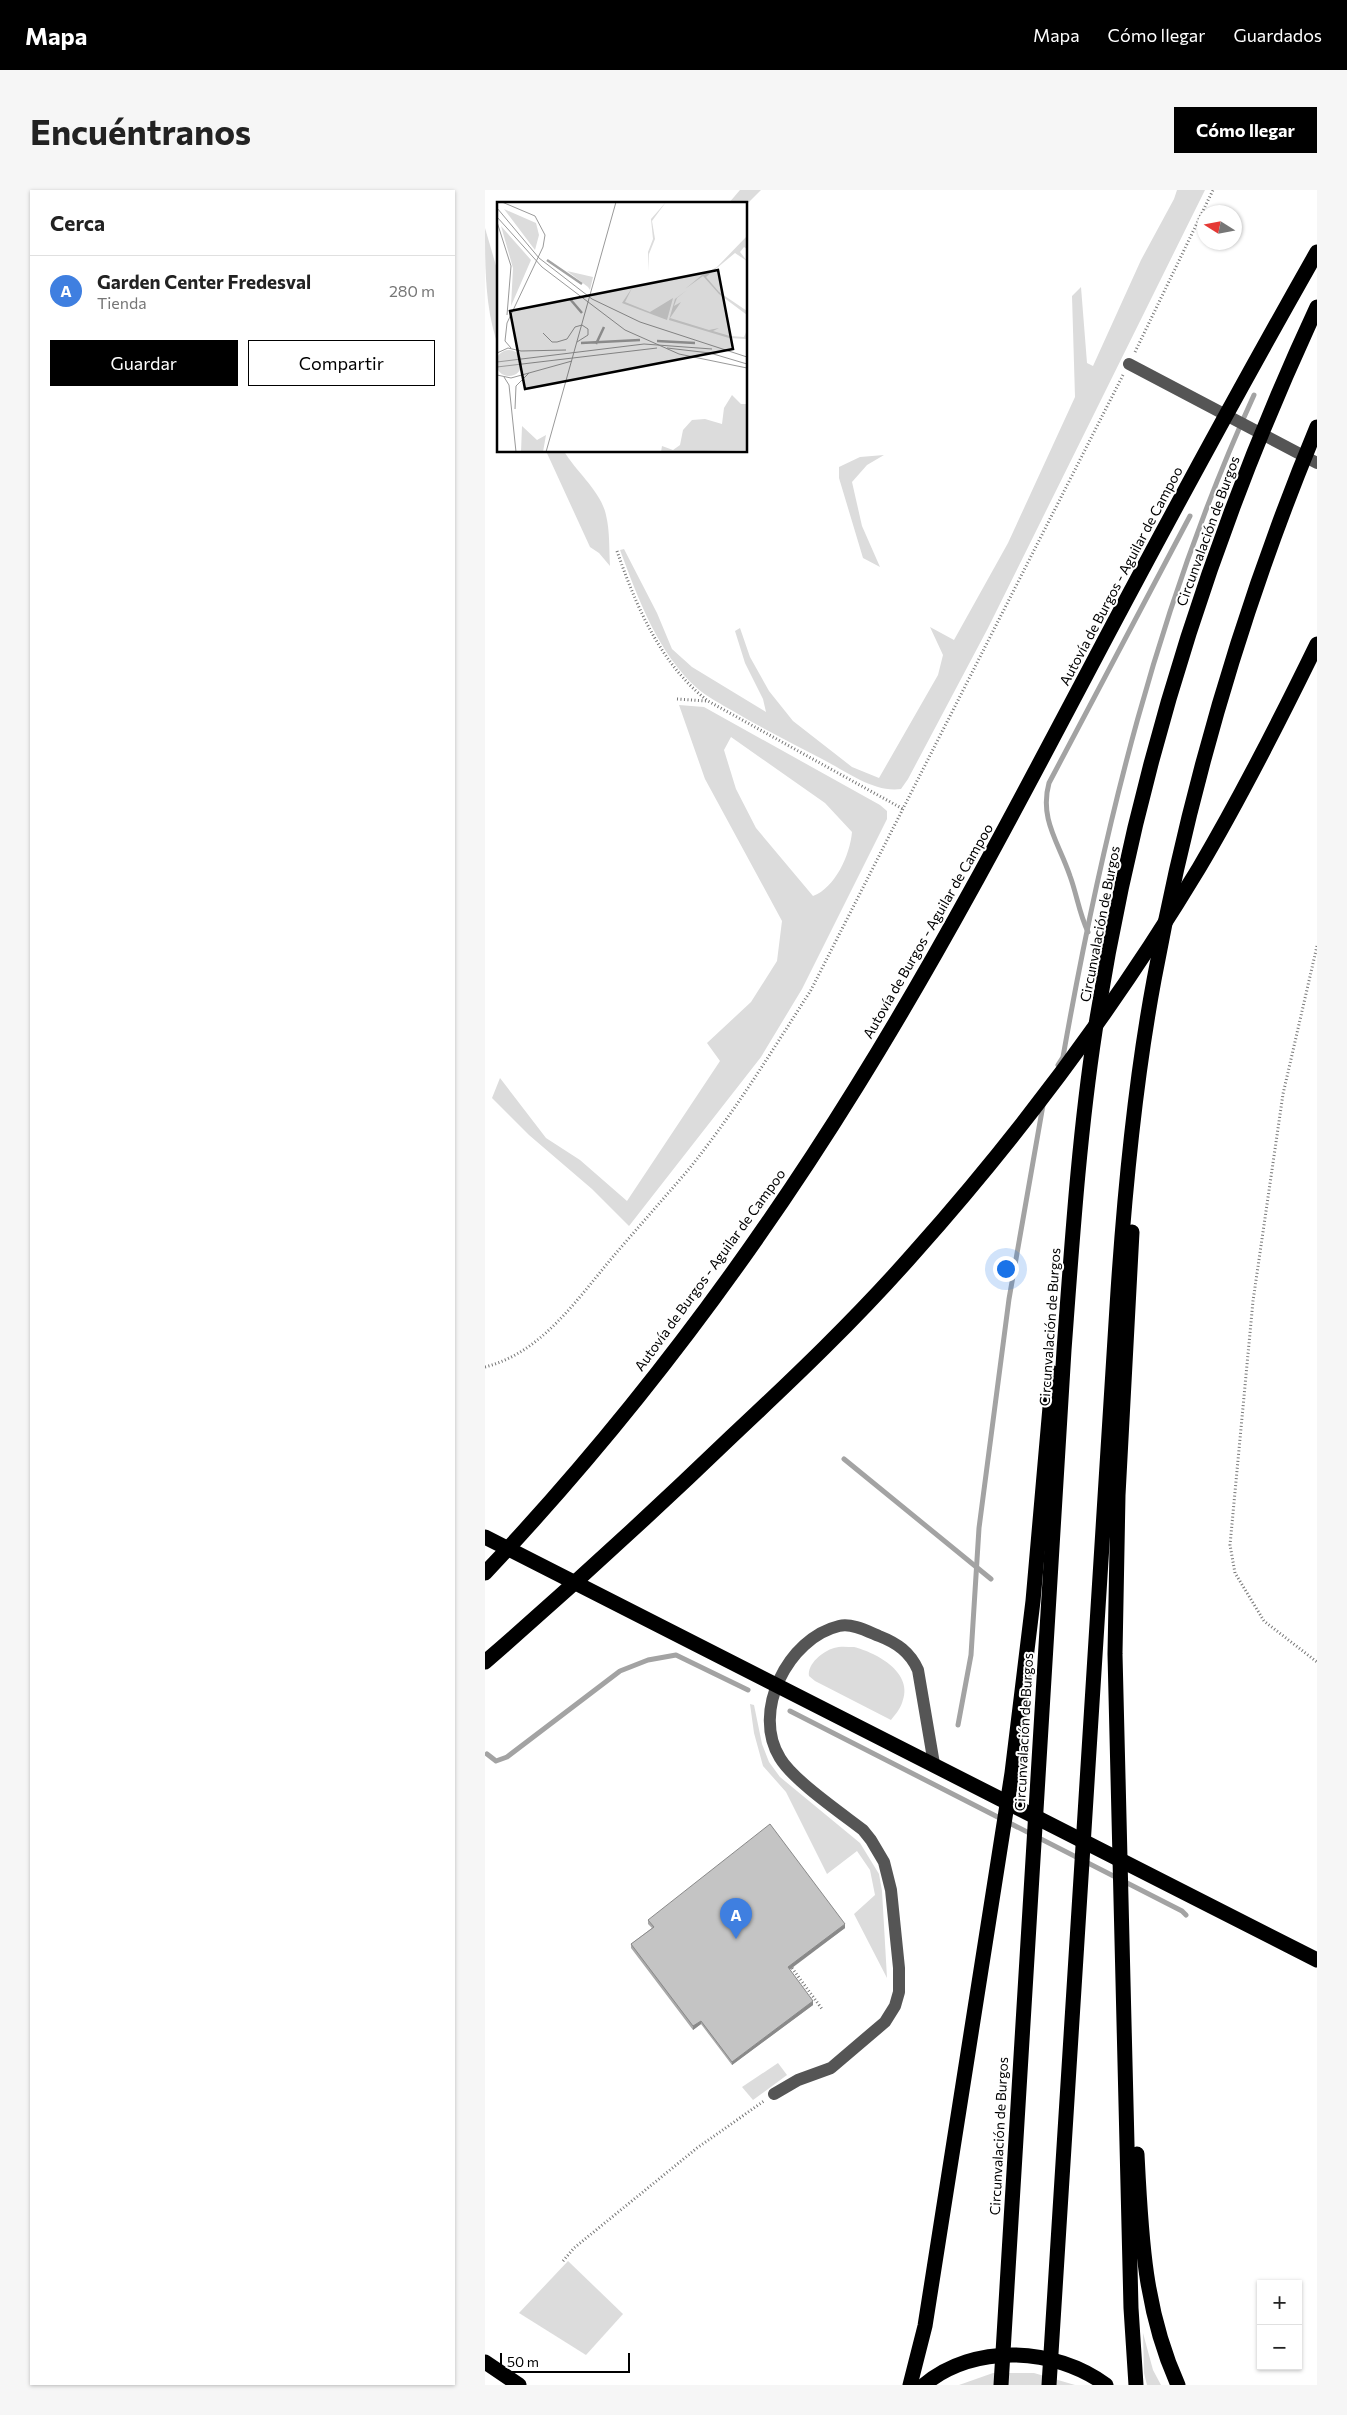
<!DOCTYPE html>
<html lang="es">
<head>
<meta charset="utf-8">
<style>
  body { margin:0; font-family:Commissioner,sans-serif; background:#f6f6f6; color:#222 }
  .controls { position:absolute; right:15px; bottom:15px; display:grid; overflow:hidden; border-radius:0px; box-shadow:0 1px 4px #0004 }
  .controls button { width:45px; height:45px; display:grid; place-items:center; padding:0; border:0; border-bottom:1px solid #e0e0e0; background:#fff; color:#222; font:25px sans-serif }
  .compass { position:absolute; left:712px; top:15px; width:45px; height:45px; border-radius:50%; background:#fff; box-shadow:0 1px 4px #0004; rotate:281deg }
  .scale { position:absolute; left:15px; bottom:12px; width:130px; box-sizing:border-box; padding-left:5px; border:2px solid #000; border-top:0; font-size:14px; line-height:18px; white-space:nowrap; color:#000; -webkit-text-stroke:4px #fff; paint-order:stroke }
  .you { position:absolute; left:520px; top:1078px; width:18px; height:18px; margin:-12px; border:4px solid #fff; border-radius:50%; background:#1a73e8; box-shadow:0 0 0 8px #1a73e833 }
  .badge { display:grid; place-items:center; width:32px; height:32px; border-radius:50%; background:#000; color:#fff; font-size:16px; font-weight:700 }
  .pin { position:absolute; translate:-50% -41px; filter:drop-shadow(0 1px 2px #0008) }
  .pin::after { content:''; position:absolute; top:26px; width:18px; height:15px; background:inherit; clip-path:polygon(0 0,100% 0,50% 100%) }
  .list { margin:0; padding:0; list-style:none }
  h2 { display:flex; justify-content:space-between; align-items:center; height:65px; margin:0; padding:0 20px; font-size:21px }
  h2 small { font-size:16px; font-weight:400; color:#767676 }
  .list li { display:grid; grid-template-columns:32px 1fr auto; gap:15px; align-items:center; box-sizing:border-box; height:70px; padding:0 20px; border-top:1px solid #e0e0e0 }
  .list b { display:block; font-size:19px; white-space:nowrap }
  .list p { margin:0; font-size:16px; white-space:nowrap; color:#767676 }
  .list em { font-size:16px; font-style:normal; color:#767676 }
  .actions { display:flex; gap:10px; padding:15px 20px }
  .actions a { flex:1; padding:11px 0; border:1px solid #000; border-radius:0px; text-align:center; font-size:18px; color:#000 }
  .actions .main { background:#000; color:#fff }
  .map { position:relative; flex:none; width:832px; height:2195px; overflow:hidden; border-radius:0px }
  header { display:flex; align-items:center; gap:30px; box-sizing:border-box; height:70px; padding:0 25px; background:#000; color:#fff }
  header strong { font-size:24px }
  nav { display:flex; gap:28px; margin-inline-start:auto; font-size:18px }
  .intro { display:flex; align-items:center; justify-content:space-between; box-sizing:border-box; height:120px; padding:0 30px }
  h1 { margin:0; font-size:35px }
  .button { padding:12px 22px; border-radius:0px; background:#000; color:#fff; font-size:18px; font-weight:700 }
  main { display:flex; gap:30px; padding:0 30px }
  aside { flex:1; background:#fff; border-radius:0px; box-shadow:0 1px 4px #0004 }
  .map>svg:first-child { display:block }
  .green { fill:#dcdcdc; fill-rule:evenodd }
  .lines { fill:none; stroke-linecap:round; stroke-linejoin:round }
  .stream { stroke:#a3a3a3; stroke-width:5 }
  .path { stroke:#777; stroke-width:3; stroke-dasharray:1 2.5; stroke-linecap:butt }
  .minor { stroke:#555; stroke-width:12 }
  .highway { stroke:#000; stroke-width:15 }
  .wall { fill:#a9a9a9 }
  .shaded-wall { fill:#898989 }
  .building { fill:#c4c4c4; stroke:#898989 }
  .labels { text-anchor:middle; stroke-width:4; stroke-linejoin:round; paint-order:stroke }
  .street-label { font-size:14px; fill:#000; stroke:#fff }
  .inset-river { fill:none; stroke:#a3a3a3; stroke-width:2.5 }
  .inset-road { fill:none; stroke:#999; stroke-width:1 }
  .view { fill:#000; fill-opacity:0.15; stroke:#000; stroke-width:2.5 }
  .inset-edge { fill:none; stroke:#000; stroke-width:2.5 }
</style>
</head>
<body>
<header>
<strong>Mapa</strong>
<nav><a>Mapa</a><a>Cómo llegar</a><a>Guardados</a></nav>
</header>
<div class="intro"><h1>Encuéntranos</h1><a class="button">Cómo llegar</a></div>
<main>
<aside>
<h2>Cerca<small></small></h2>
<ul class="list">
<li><span class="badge" style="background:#3f7fe0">A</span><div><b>Garden Center Fredesval</b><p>Tienda</p></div><em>280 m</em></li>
</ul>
<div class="actions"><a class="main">Guardar</a><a>Compartir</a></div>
</aside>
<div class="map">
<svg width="832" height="2195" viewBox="0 0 832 2195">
  <rect width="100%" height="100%" fill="#fff"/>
  <g class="green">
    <polygon points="255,0 276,0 261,15 243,14"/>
    <path d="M692,0h28l-217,438 -80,151 -7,10c-26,4 -54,-17 -77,-29 -30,-16 -61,-31 -91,-49 -12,-7 -24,-13 -35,-22 -40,-35 -60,-91 -78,-139l4,-1 33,64 15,36 20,18 74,45 -3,-13 -18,-36 -10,-32 5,-3 10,29 19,34 24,30 59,46 27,11 59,-103 5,-20 -13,-28 24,13 54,-97 67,-146 -3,-101 9,-9 6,76 6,3 48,-106 33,-61z"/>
    <path d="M0,38l14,48v72c-14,-37 -14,-81 -14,-120z"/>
    <path d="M61,261h18c12,21 37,40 42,64 4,16 3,35 4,51l-11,-13 -9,-6z"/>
    <polygon points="399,265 382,275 367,292 377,336 395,377 378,368 354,288 354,277 375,267"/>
    <path d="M194,515l25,2 176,98 7,6v8l-85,170 -41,68 -132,169 -37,-37 -63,-54 -37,-37 8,-20 46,60 34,22 47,41 93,-140 -13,-18 44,-41 26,-41 5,-40 -77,-142zM246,547l94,66 27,29c-2,23 -17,56 -39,64l-57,-68 -20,-39 -12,-39z"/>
    <path d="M369,1457c23,6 61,26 48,56 -2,6 -7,12 -11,17l-76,-39 -6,-5c-2,-12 14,-25 25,-28 6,-2 13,-1 20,-1z"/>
    <polygon points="265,1514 269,1515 277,1554 284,1572 295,1587 375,1653 394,1684 397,1701 402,1788 369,1724 390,1705 385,1680 372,1661 342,1684 301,1602 278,1576 269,1543"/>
    <polygon points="293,1873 302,1885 268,1910 257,1897"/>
    <polygon points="83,2071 138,2124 101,2165 34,2123"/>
    <polygon points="658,2143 668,2180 676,2195 662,2195 659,2183"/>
    <polygon points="508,2183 549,2183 590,2195 474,2195"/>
  </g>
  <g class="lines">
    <g class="stream">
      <path d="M603,742c-9,-19 -11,-37 -18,-56 -11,-33 -31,-57 -21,-93l141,-267"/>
      <path d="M573,875l5,-8c40,-227 95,-452 191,-662"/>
      <polyline points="359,1269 506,1389"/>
      <polyline points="305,1521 697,1721 701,1725"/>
      <polyline points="473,1535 486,1465 494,1338 524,1109 558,915"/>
      <polyline points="2,1564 11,1571 22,1567 135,1481 163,1470 191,1465 263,1500"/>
    </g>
    <g class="path">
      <polyline points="650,162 728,0"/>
      <path d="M132,361c19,55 44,114 91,150l195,108"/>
      <polyline points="192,509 222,511"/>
      <polyline points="832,756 798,904 768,1111 745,1355 750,1383 779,1431 832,1472"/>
      <path d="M0,1177c59,-15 94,-71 132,-115 24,-28 48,-55 72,-83 45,-56 83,-118 122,-179l312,-615"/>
      <polyline points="307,1778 337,1819"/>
      <polyline points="78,2071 89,2058 212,1958 279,1911"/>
    </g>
    <g class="minor">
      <polyline points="644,174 832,273"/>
      <path d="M289,1904l24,-14 33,-12 54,-46 10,-16 4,-14v-24l-8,-78 -7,-28 -13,-22 -8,-10c-22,-17 -70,-50 -83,-72 -29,-46 8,-120 59,-132 13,-3 28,5 40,10 18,7 31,16 39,34l16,94"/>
    </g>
    <g class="highway">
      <polyline points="647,1042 633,1305 630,1464 646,2118 651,2195"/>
      <polyline points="0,1347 832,1770"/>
      <path d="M0,1383c140,-148 265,-314 372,-487 92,-148 171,-301 252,-454 68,-128 137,-255 208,-380"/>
      <path d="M0,1472c84,-73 166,-148 246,-225 63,-59 126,-119 183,-184 106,-119 203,-249 285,-385 43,-73 81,-148 118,-224"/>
      <path d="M652,1964c4,81 7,156 41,231"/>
      <polyline points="0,2172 34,2195"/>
      <polyline points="425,2195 440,2136 527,1583 548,1411 568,1183"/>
      <path d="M439,2195c50,-42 131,-38 182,0"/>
      <path d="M516,2195l63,-1035c8,-107 15,-214 31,-319 39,-251 115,-494 222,-724"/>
      <path d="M564,2195l69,-1094c7,-105 17,-209 36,-311 35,-190 89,-375 163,-553"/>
    </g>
  </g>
  <polygon class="wall" points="163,1730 360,1738 304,1779 328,1815 247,1875 216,1834 208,1840 146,1758 146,1754 167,1738 163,1734"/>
  <g class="shaded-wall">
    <polygon points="360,1734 360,1738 303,1781 303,1777"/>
    <polygon points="328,1811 328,1815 247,1875 247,1872"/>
    <polygon points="216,1831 216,1834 208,1840 208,1836"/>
  </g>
  <polygon class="building" points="285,1634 360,1734 303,1777 328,1811 247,1872 216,1831 208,1836 146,1754 169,1737 163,1730"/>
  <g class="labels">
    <g class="street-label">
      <text transform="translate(723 341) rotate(-70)" y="5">Circunvalación de Burgos</text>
      <text transform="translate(636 386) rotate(-62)" y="5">Autovía de Burgos - Aguilar de Campoo</text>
      <text transform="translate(615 734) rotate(-79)" y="5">Circunvalación de Burgos</text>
      <text transform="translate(443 741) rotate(-60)" y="5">Autovía de Burgos - Aguilar de Campoo</text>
      <text transform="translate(225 1080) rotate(-54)" y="5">Autovía de Burgos - Aguilar de Campoo</text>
      <text transform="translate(565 1137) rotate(-86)" y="5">Circunvalación de Burgos</text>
      <text transform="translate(539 1542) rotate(-87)" y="5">Circunvalación de Burgos</text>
      <text transform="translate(514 1946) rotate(-87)" y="5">Circunvalación de Burgos</text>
    </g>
  </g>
  <g transform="translate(12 12)">
    <rect width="250" height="250" fill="#fff"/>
    <path d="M169,0l-14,19 3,18 -6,15v17l-1,-19 5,-13 -2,-20zM7,7l32,14 3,12 -4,15zM4,24l30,34 -20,46 2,-38zM250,34v13l-3,-2 -4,5 7,9 -12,-8 -29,24 13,15 28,19v4l-28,-21 -16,-18 -18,13 17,-14 15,-8zM70,69l26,6 -3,13 -2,-3zM135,86l-7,14 25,10 23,-14 -6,22 -45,-17zM190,88l-10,8 -3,8 7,-4 -11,16 39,12 10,-2 -6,3 17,5 14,1 3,-7v9l-18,-1 -60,-18 6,-21zM-1 161a13 13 0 1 1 26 0a13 13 0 1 1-26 0ZM235,193l9,9h6v46l-86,2 1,-6 11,4 7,-5 3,-15 9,-10 13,-1 17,5 2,-16zM25,224l15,14 9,-5 -3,17h-22z" fill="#dcdcdc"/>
    <path class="inset-river" d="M50,58l35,24M73,97l12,14M160,139l38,2M84,141l59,-3M99,142l8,-17"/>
    <path class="inset-road" d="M5,0l33,14 10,19 -2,12 -36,76 -2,18 6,7M0,6l42,50 53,41 48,23 107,35M0,15l45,50 83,63 54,24 68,14M0,20l14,44 -4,49M46,131l9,9h5l10,-3 8,-12 7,-2 6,4v6l-11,7M170,146l43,5 37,11M0,151l11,-5 13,3 45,-1M0,160l147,-18 68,5M0,165l160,-19M0,173l14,3 61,-17M7,175l5,8 7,67M18,207l1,-23 13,-13M49,250l70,-250"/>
    <path class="view" d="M221,68l15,79 -208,40 -15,-78z"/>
    <rect width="250" height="250" class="inset-edge"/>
  </g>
</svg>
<div class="controls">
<button>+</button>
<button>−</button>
</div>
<svg class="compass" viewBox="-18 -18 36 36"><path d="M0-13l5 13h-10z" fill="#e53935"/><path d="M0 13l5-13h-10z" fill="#767676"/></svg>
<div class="scale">50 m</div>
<div class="you"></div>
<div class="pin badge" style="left:251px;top:1749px;background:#3f7fe0">A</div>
</div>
</main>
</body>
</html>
